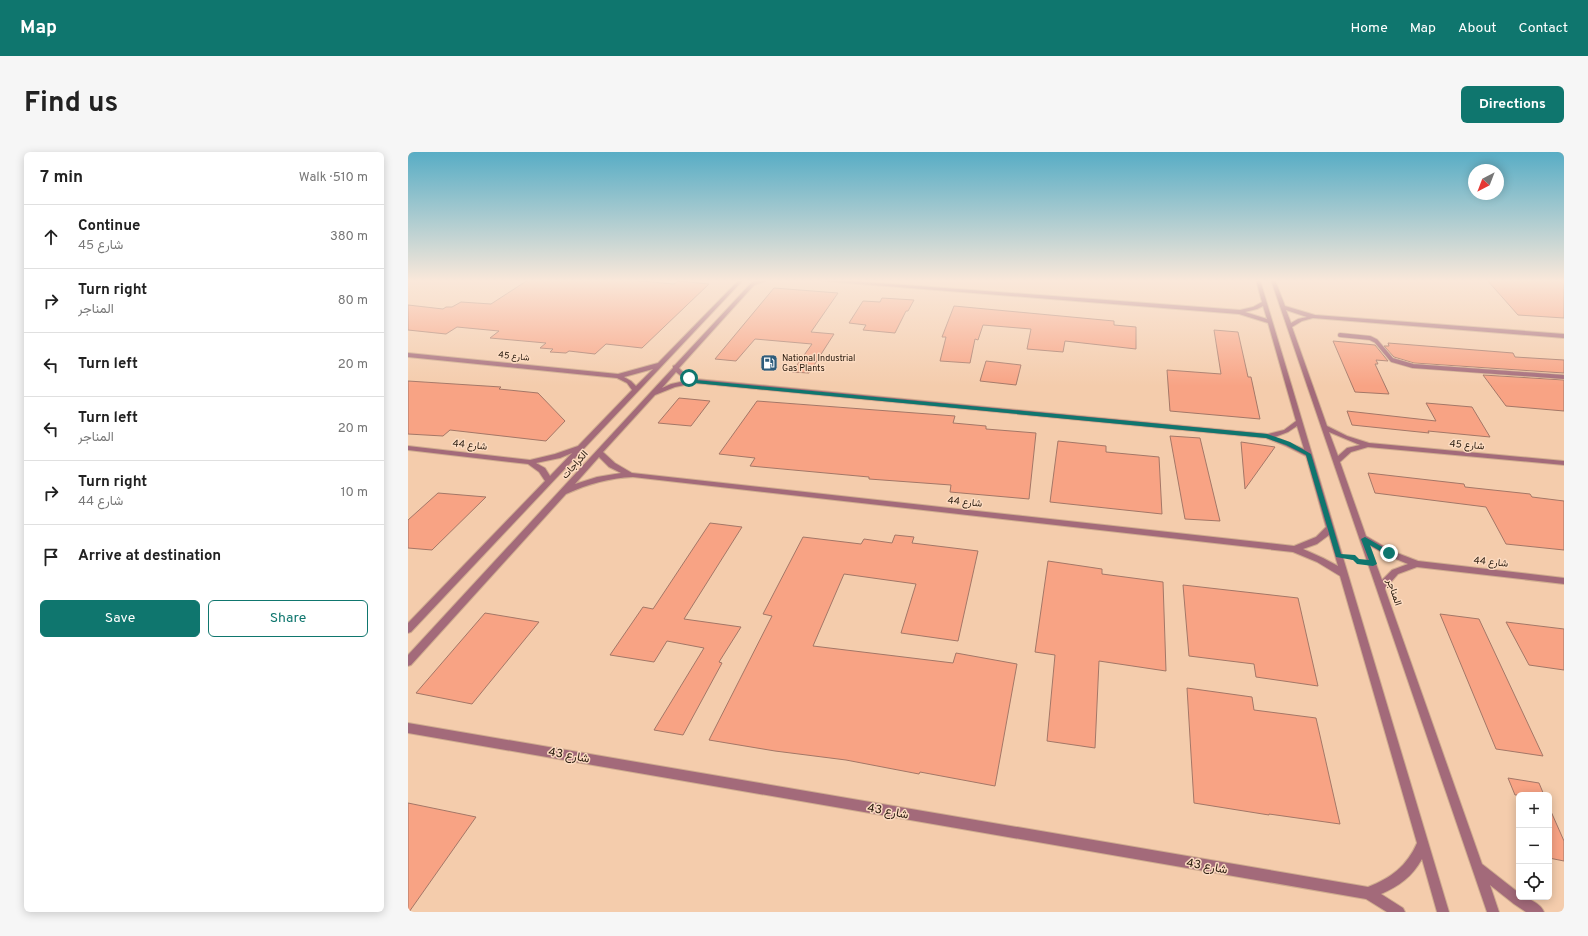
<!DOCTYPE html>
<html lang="en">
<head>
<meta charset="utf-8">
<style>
  body { margin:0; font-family:Overpass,Vazirmatn,sans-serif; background:#f6f6f6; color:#222 }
  .controls { position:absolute; right:12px; bottom:12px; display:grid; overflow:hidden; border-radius:6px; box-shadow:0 2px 10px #0003 }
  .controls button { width:36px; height:36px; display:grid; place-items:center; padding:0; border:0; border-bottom:1px solid #e0e0e0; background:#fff; color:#222; font:20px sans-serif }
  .compass { position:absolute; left:1060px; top:12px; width:36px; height:36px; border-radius:50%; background:#fff; box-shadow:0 2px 10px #0003; rotate:222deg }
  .stop { position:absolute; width:12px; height:12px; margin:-9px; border:3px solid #0f766e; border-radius:50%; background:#fff }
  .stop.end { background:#0f766e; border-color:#fff; box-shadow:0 1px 4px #0008 }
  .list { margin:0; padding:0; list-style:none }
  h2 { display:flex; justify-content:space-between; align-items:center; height:52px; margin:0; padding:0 16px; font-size:17px }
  h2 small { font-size:13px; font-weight:400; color:#767676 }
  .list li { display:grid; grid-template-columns:26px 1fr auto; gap:12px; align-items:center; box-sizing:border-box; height:64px; padding:0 16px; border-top:1px solid #e0e0e0 }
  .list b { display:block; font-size:15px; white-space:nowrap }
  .list p { margin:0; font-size:13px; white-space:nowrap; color:#767676 }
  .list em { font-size:13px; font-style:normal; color:#767676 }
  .actions { display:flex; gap:8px; padding:12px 16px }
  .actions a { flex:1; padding:9px 0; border:1px solid #0f766e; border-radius:6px; text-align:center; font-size:14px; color:#0f766e }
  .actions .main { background:#0f766e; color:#fff }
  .icon { flex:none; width:22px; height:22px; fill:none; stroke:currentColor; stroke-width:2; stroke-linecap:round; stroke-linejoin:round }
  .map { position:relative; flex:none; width:1156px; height:760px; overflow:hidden; border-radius:6px }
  header { display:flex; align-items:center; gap:24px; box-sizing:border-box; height:56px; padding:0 20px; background:#0f766e; color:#fff }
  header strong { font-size:19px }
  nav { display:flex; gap:22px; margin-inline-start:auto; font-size:14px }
  .intro { display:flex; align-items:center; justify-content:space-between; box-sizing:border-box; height:96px; padding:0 24px }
  h1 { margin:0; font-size:28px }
  .button { padding:10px 18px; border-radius:6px; background:#0f766e; color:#fff; font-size:14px; font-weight:700 }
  main { display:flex; gap:24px; padding:0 24px }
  aside { flex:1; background:#fff; border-radius:6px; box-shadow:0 2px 10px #0003 }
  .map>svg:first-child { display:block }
  .building { fill:#f8a384; stroke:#a47767 }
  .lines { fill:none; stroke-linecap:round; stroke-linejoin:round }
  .service-casing { stroke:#cfac8f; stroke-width:5.5 }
  .minor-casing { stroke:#cfac8f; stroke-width:2 }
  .path { stroke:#b29279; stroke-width:3; stroke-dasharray:4.5 2; stroke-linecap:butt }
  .service { stroke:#a36a7a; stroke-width:4 }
  .minor { fill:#a36a7a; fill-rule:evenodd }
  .route { fill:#0f766e }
  .labels { text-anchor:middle; stroke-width:3; stroke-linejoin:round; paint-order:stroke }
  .far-street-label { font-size:9px; fill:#27190d; stroke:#fcdbc1 }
  .far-poi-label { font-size:9px; fill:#27190d; stroke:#fcdbc1; text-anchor:start }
  .street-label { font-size:10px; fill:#27190d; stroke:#fcdbc1 }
  .near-street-label { font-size:12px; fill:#27190d; stroke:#fcdbc1 }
</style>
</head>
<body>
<header>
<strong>Map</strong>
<nav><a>Home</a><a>Map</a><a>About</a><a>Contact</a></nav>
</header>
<div class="intro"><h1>Find us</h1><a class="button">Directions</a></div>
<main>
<aside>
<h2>7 min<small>Walk · 510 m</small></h2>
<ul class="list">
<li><svg class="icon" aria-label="ahead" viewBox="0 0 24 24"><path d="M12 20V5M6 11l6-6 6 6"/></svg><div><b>Continue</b><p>شارع 45</p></div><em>380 m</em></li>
<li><svg class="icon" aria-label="right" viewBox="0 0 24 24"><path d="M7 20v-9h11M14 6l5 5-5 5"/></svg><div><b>Turn right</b><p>المناجر</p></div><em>80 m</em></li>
<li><svg class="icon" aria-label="left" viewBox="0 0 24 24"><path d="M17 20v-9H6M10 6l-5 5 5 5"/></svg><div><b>Turn left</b></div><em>20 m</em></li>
<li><svg class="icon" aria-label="left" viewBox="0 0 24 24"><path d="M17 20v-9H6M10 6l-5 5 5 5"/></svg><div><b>Turn left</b><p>المناجر</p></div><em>20 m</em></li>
<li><svg class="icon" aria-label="right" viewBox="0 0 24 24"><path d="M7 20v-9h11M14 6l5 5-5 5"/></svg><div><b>Turn right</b><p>شارع 44</p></div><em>10 m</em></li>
<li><svg class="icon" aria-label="arrive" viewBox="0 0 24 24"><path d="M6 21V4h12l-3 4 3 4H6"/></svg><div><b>Arrive at destination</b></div></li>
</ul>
<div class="actions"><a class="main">Save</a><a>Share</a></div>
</aside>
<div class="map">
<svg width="1156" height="760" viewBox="0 0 1156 760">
  <rect width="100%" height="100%" fill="#f4ccac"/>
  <g class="building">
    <polygon points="120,128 220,128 266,132 270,129 301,132 234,196 198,192 187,202 161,199 158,201 142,200 145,197 132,196 138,191 82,186 91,179 49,175 38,182 0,178 0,153 35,157 38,155 44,155 53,150 83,152"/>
    <polygon points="1079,128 1156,128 1156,166 1110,163"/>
    <polygon points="366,136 430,141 403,180 426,182 401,221 384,220 404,192 347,187 328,209 307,207"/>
    <polygon points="474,146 506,148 500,159 498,159 487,181 455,178 458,173 441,171 455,149 472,150"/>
    <polygon points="546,154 706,169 706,173 728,175 728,197 657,189 655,200 619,197 623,177 575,173 570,188 567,187 562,211 532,209 538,185 534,185"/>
    <polygon points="806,178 830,180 840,225 843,225 852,267 762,259 759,218 813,222"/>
    <polygon points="925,189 967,193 980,209 968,208 970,212 967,212 981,242 947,240"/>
    <polygon points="980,191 1105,201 1107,205 1156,208 1156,221 1006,211 986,205 976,194 981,194"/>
    <polygon points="578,209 613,213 608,233 572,229"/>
    <polygon points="1075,223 1156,228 1156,259 1098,254"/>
    <polygon points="0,229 93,235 91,237 130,241 157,269 138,289 42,278 35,284 0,282"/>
    <polygon points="271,246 302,249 283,274 250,271"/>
    <polygon points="349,249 547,264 545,271 578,274 578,277 628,281 621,347 542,340 543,333 461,327 461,325 342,314 347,306 311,302"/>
    <polygon points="1018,251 1064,255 1082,285 1020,279 1021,281 944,273 939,259 1028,269"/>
    <polygon points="762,284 792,286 812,369 777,367"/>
    <polygon points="650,289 698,294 698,300 751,305 754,362 642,350"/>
    <polygon points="833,290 867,295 837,337"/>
    <polygon points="960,321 1056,332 1057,335 1122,342 1124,345 1156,349 1156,398 1098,392 1078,355 967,341"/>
    <polygon points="30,341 78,345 24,398 0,396 0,368"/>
    <polygon points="302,371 334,375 276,467 333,475 311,510 314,511 275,583 246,578 296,496 259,489 246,510 202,503 235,455 245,457"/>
    <polygon points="487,383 506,385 504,391 570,399 550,489 493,481 508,432 436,422 405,494 545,511 548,501 609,512 587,634 512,620 511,622 438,608 367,599 301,588 364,464 355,462 395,385 453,392 456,387 484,391"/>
    <polygon points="640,409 694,417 694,422 755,430 758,519 691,509 687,596 639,589 647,503 627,500"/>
    <polygon points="775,433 890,446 910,534 848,525 846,512 781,504"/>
    <polygon points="77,461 131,470 64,552 8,541"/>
    <polygon points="1032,462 1071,467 1135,604 1088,597"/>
    <polygon points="1098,470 1156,477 1156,518 1121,513"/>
    <polygon points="779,536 844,545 846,558 908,566 932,672 861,662 861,663 786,651"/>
    <polygon points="1100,626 1131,631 1136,643 1107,643"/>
    <polygon points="0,651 68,665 1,760 0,760"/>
    <polygon points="1141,655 1156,689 1156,709 1141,706"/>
  </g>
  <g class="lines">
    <g class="service-casing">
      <polyline id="service" points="932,183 962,186 968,189 984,208 1005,214 1156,225"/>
    </g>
    <g class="minor-casing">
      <g id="minor">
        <path d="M331,128h4l-332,352 -3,1v-10l137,-142 -6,-9 -11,-8 -120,-14v-4l122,14 25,-6 23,-8 54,-56 -5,-7 -10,-5 -209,-21v-4l210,21 40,-11zM245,217l-17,17 -5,-5 -7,-4zM164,301l-22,23 -5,-8 -9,-5 24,-5z"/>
        <path d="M346,128h4v1l11,-1 -15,5 -75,83 6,6 11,5 572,55 16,-4 12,-9 -28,-98 -29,-9 -416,-33 -2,-1h17l402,30 13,-3 9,-5 -6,-22h4l189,632h-12l-15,-53c-10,18 -23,27 -41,35l22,14 2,4h-18l-21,-13 -958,-166v-10l960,164c23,-9 39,-21 49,-44l-77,-267 -23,-14 -24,-10 -660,-75c-24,1 -45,7 -67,17l-155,171 -3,1v-11l265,-287v-2l2,-1zM855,154l4,13 -22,-7 12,-3zM268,220l5,4 8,4 -18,4 -9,4zM287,231l571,55 20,8 20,10 20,71 -10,10 -22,9 -662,-73 -17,-10 -12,-11 52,-57 20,-8zM889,274l7,23 -29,-12 13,-5zM191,305l10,10 12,6 -24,4 -22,7zM921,383l9,31 -15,-8 -20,-9 14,-5z"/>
        <path d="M863,128h4l10,26 30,9 249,19v4l-251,-20 -11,3 -10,6 35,99 20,10 22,7 195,18v4l-196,-18 -17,5 -11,10 26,74 26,15 26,10 146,17v6l-147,-17 -19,7 -13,15 97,275 37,29v4c9,0 22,7 25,15h-18l-12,-8 -24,-19 9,27h-12zM878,158l21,7 -9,2 -7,4zM921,280l31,13 -13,3 -9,8zM961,393l17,10 22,9 -16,6 -10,10z"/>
      </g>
    </g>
    <polyline class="path" points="941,405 953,410"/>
    <use href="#service" class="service"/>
    <use href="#minor" class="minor"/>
  </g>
  <linearGradient id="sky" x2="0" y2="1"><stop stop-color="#58adc5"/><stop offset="0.55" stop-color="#fae8da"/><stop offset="1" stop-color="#fae8da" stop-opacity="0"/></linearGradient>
  <rect width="1156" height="234" fill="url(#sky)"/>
  <polygon class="route" points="279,225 288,228 859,282 882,290 903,302 933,402 947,403 951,407 961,408 953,387 957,385 985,401 979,403 962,393 969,412 965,414 949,412 945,408 928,405 898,303 878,293 858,286 287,231 279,227"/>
  <defs>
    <g id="fuel-square" transform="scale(0.9)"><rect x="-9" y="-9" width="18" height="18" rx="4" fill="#2e5c7b" stroke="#fcdbc1"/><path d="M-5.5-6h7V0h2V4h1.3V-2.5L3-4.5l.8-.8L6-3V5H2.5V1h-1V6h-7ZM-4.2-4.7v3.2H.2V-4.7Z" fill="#fff"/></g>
  </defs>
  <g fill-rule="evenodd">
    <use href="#fuel-square" x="361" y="211"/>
  </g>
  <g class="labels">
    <g class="far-street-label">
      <text transform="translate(106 204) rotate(6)" y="3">شارع 45</text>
    </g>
    <g class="far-poi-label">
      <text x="374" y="209">National Industrial<tspan x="374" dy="10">Gas Plants</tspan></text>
    </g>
    <g class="street-label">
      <text transform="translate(62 292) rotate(6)" y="4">شارع 44</text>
      <text transform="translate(1059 292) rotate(5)" y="4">شارع 45</text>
      <text transform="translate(166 312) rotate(-48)" y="4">الكراجات</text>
      <text transform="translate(557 349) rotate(6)" y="4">شارع 44</text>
      <text transform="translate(1083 409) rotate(6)" y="4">شارع 44</text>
      <text transform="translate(987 440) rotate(71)" y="4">المناجر</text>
    </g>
    <g class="near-street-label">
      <text transform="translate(161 603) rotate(10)" y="4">شارع 43</text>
      <text transform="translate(480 659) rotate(10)" y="4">شارع 43</text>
      <text transform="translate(799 714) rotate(10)" y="4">شارع 43</text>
    </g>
  </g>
</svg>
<div class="controls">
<button>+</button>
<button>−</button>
<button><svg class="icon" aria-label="locate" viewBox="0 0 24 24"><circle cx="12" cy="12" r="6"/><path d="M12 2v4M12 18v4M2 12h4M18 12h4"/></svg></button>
</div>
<svg class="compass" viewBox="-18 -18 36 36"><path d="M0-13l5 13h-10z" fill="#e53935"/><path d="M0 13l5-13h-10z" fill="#767676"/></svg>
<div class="stop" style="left:281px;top:226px"></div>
<div class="stop end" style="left:981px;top:401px"></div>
</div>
</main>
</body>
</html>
